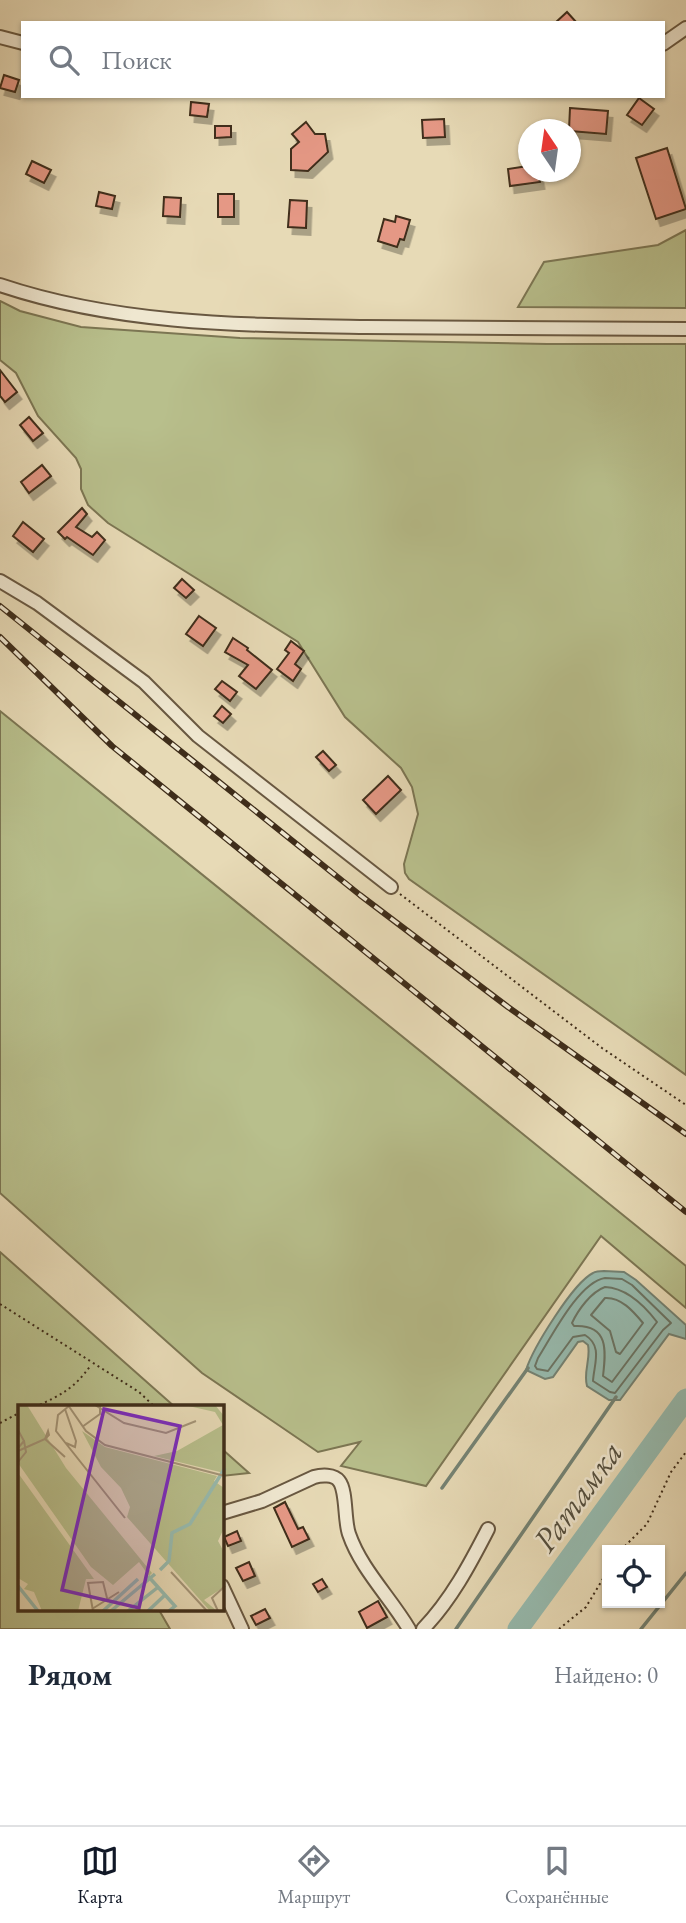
<!DOCTYPE html>
<html lang="ru">
<head>
<meta charset="utf-8">
<style>
  body { margin:0; font-family:"EB Garamond",serif; background:#f2f2f3; color:#1f2937 }
  .controls { position:absolute; right:21px; bottom:21px; display:grid; overflow:hidden; border-radius:0px; box-shadow:0 2px 5px #0004 }
  .controls button { width:63px; height:63px; display:grid; place-items:center; padding:0; border:0; border-bottom:2px solid #e0e1e3; background:#fff; color:#1f2937; font:35px sans-serif }
  .compass { position:absolute; left:518px; top:119px; width:63px; height:63px; border-radius:50%; background:#fff; box-shadow:0 2px 5px #0004; rotate:347deg }
  .list { margin:0; padding:0; list-style:none }
  h2 { display:flex; justify-content:space-between; align-items:center; height:91px; margin:0; padding:0 28px; font-size:30px }
  h2 small { font-size:23px; font-weight:400; color:#747a83 }
  .icon { flex:none; width:38px; height:38px; fill:none; stroke:currentColor; stroke-width:2; stroke-linecap:round; stroke-linejoin:round }
  .map { position:relative; flex:none; width:686px; height:1629px; overflow:hidden }
  .search { position:absolute; background:#fff; box-shadow:0 2px 5px #0004; left:21px; right:21px; top:21px; height:77px; display:flex; align-items:center; gap:18px; box-sizing:border-box; padding:0 24px; border-radius:0px; color:#747a83; font-size:26px }
  .sheet { height:196px; background:#fff }
  nav { display:flex; justify-content:space-around; align-items:center; box-sizing:border-box; height:98px; border-top:2px solid #e0e1e3; background:#fff; font-size:19px; color:#747a83 }
  nav a { display:grid; justify-items:center; gap:4px }
  nav .on { color:#111827 }
  .map>svg:first-child { display:block }
  .green { fill:#b8bf8c; stroke:#7c7653; stroke-width:2 }
  .water { fill:#97bbaf; stroke:#748273; stroke-width:2 }
  .lines { fill:none; stroke-linecap:round; stroke-linejoin:round }
  .shore { stroke:#6b7464; stroke-width:2 }
  .stream { stroke:#748273; stroke-width:3.5 }
  .river { stroke:#97bbaf; stroke-width:21 }
  .building { fill:#e59885; stroke:#3f2d1a; stroke-width:2; filter:url(#shadow) }
  .minor-casing { stroke:#695841; stroke-width:16 }
  .path { stroke:#3f2d1a; stroke-width:2; stroke-dasharray:2 3.5; stroke-linecap:butt }
  .minor { stroke:#efe7d0; stroke-width:12 }
  .rail-casing { stroke:#3f2d1a; stroke-width:6 }
  .rail { stroke:#efe7d0; stroke-width:3.5; stroke-dasharray:10; stroke-linecap:butt }
  .labels { text-anchor:middle; stroke-width:5; stroke-linejoin:round; paint-order:stroke }
  .water-label { font-size:33px; font-style:italic; fill:#55503f; stroke:#efe7d0 }
  .inset-river { fill:none; stroke:#97bbaf; stroke-width:3.5 }
  .inset-road { fill:none; stroke:#a49578; stroke-width:2 }
  .view { fill:#7b2cbf; fill-opacity:0.15; stroke:#7b2cbf; stroke-width:3.5 }
  .inset-edge { fill:none; stroke:#3f2d1a; stroke-width:3.5 }
</style>
</head>
<body>
<div class="map">
<svg width="686" height="1629" viewBox="0 0 686 1629">
  <defs>
    <filter id="shadow"><feDropShadow dx="4.5" dy="7" stdDeviation="0" flood-color="#0004"/></filter>
  </defs>
  <rect width="100%" height="100%" fill="#e7dab6"/>
  <filter id="stains"><feTurbulence type="fractalNoise" baseFrequency=".00286" numOctaves="4"/><feColorMatrix values="0 0 0 0 .2 0 0 0 0 .09 0 0 0 0 .02 0 0 0 .5 -.17"/></filter>
  <radialGradient id="worn" r=".72"><stop offset=".6" stop-color="#630" stop-opacity="0"/><stop offset="1" stop-color="#630" stop-opacity=".3"/></radialGradient>
  <g class="green">
    <polygon points="686,230 686,308 518,307 544,262 658,245"/>
    <polygon points="0,301 20,311 81,327 240,338 547,344 686,344 686,1075 409,879 405,873 404,864 418,814 412,787 401,768 345,717 298,642 108,523 88,505 81,489 81,469 76,458 38,416 16,373 0,360"/>
    <polygon points="0,711 686,1266 686,1308 601,1236 426,1486 341,1466 360,1442 318,1452 202,1373 0,1193"/>
    <polygon points="0,1252 175,1407 19,1407 19,1610 159,1610 170,1629 0,1629"/>
    <polygon points="222,1449 249,1473 222,1476"/>
  </g>
  <path class="water" d="M604,1271l20,1 12,8 50,45v14l-17,-5 -49,66h-11l-22,-14c-4,-14 4,-27 1,-41l-5,-4 -5,1 -25,35 -8,2 -19,-9c7,-22 47,-87 67,-97 3,-2 8,-2 11,-2z"/>
  <g class="lines">
    <g class="shore">
      <path d="M605,1278l17,1 10,6 39,38 -8,7 -48,63 -5,-1 -17,-11c1,-17 10,-35 -8,-46l-12,2 -25,34 -11,-2 -2,-3 3,-8c14,-22 41,-76 67,-80z"/>
      <path d="M605,1287c22,1 39,18 52,35l-45,60 -9,-6c3,-25 6,-52 -29,-50l-2,-3c6,-13 19,-31 33,-36z"/>
      <path d="M605,1298c16,-1 28,13 38,25l-23,31 -4,-2 -6,-21 -19,-16z"/>
    </g>
    <g class="stream">
      <polyline points="442,1488 528,1368"/>
      <polyline points="456,1629 616,1397"/>
      <polyline points="641,1629 686,1573"/>
    </g>
    <polyline class="river" points="518,1629 686,1399"/>
  </g>
  <g class="building">
    <polygon points="567,12 577,23 555,23"/>
    <polygon points="4,75 19,80 15,92 0,88"/>
    <polygon points="639,98 654,109 642,125 627,115"/>
    <polygon points="191,102 209,104 207,117 190,115"/>
    <polygon points="570,108 608,111 606,134 570,131 569,130"/>
    <polygon points="444,119 445,137 423,138 422,120"/>
    <polygon points="306,122 315,134 325,134 328,152 308,171 291,170 291,149 299,142 292,134"/>
    <polygon points="215,126 231,126 231,137 215,138"/>
    <polygon points="667,148 686,209 656,219 636,158"/>
    <polygon points="32,161 51,170 44,183 26,174"/>
    <polygon points="528,166 528,172 538,172 540,182 510,186 508,169"/>
    <polygon points="99,192 115,196 112,209 96,206"/>
    <rect x="218" y="194" width="16" height="23"/>
    <polygon points="164,197 181,198 180,217 163,216"/>
    <polygon points="290,200 307,201 306,228 288,227"/>
    <polygon points="396,216 410,220 404,240 400,239 397,247 378,241 384,219 395,222"/>
    <polygon points="0,370 17,392 5,402 0,396"/>
    <polygon points="29,417 43,433 33,441 20,425"/>
    <polygon points="42,465 51,476 29,493 21,482"/>
    <polygon points="82,508 87,514 76,527 92,537 97,532 105,540 93,555 67,537 65,539 58,532"/>
    <polygon points="23,522 44,539 33,552 13,536"/>
    <polygon points="182,579 194,590 186,598 174,588"/>
    <polygon points="199,616 216,628 203,646 186,634"/>
    <polygon points="233,638 248,648 247,650 272,670 256,689 239,676 248,665 225,652"/>
    <polygon points="291,641 304,651 295,664 301,669 293,681 277,669 289,653 285,650"/>
    <polygon points="222,681 237,692 230,701 215,689"/>
    <polygon points="222,706 231,714 223,723 214,716"/>
    <polygon points="323,751 336,765 329,771 316,757"/>
    <polygon points="388,776 401,790 376,814 363,800"/>
    <polygon points="285,1502 298,1529 303,1527 309,1539 292,1547 274,1508"/>
    <polygon points="237,1531 241,1541 228,1546 224,1537"/>
    <polygon points="249,1562 255,1576 243,1581 236,1568"/>
    <polygon points="322,1579 327,1587 318,1592 313,1584"/>
    <polygon points="378,1601 387,1617 367,1628 359,1612"/>
    <polygon points="265,1609 270,1618 256,1625 251,1616"/>
  </g>
  <g class="lines">
    <g class="minor-casing">
      <g id="minor">
        <polyline points="0,37 23,43"/>
        <polyline points="663,44 686,28"/>
        <path d="M0,285c119,40 243,40 367,42 107,1 213,2 319,2"/>
        <polyline points="0,581 37,603 144,682 198,736 391,887"/>
        <path d="M222,1513l40,-12 52,-24c7,-2 20,-3 25,4 8,10 5,39 10,53 12,35 41,63 60,95"/>
        <polyline points="222,1586 242,1629"/>
        <path d="M423,1629c28,-29 47,-65 65,-100"/>
      </g>
    </g>
    <g class="path">
      <polyline points="400,894 602,1048 686,1105"/>
      <polyline points="0,1304 139,1392 155,1407"/>
      <path d="M35,1407c26,-12 39,-18 56,-42"/>
      <polyline points="0,1423 19,1413"/>
      <polyline points="621,1550 647,1524 671,1472 686,1452"/>
      <polyline points="559,1629 586,1607 607,1572"/>
    </g>
    <use href="#minor" class="minor"/>
    <g class="rail-casing">
      <g id="rail">
        <polyline points="0,606 360,895 508,1007 686,1134"/>
        <polyline points="0,637 112,746 686,1212"/>
      </g>
    </g>
    <use href="#rail" class="rail"/>
  </g>
  <g class="labels">
    <g class="water-label">
      <text transform="translate(577 1496) rotate(-54)" y="12">Ратамка</text>
    </g>
  </g>
  <g transform="translate(18 1405)">
    <rect width="206" height="206" fill="#e7dab6"/>
    <path d="M0,0h9l39,63 86,105 -3,3 -10,-14 -26,23 -22,-18 -73,-104zM166,0h31l9,11v57l-70,-17 23,-5 46,-26 -8,-13zM64,26l23,16 112,29 -3,5 10,7v40l-6,13 6,11v35l-20,13 13,11h-7l-83,-94 3,-10 -9,-19 -20,-21zM0,68l76,106h-8l-8,32h-36l-8,-19 -10,-3 4,-5 -10,-6z" fill="#b8bf8c"/>
    <path class="inset-river" d="M142,165l9,-9 3,-28 18,-9 35,-56M130,171l27,30 -6,5M0,181l20,25M85,206l35,-32M93,206l44,-37M110,206l29,-23M130,206l17,-16"/>
    <path class="inset-road" d="M50,0l18,26 19,14 120,31M77,0l29,18 42,10 30,-12M51,1l-11,9 -2,16 69,87M47,4l11,32 -1,6 -9,-4M64,22l18,-13v-9M0,25l6,11 -6,7M27,34l20,18M0,46l27,-12 3,-8 1,4 -4,4M0,57l8,-10 -2,-11M153,167l36,39M74,204l27,-17M75,206l-5,-28 15,-1 5,20M200,206l-6,-13 13,-12"/>
    <path class="view" d="M86,4l76,17 -41,182 -77,-18z"/>
    <rect width="206" height="206" class="inset-edge"/>
  </g>
  <rect width="100%" height="100%" filter="url(#stains)"/>
  <rect width="100%" height="100%" fill="url(#worn)"/>
</svg>
<div class="controls">
<button><svg class="icon" aria-label="locate" viewBox="0 0 24 24"><circle cx="12" cy="12" r="6"/><path d="M12 2v4M12 18v4M2 12h4M18 12h4"/></svg></button>
</div>
<svg class="compass" viewBox="-18 -18 36 36"><path d="M0-13l5 13h-10z" fill="#e53935"/><path d="M0 13l5-13h-10z" fill="#747a83"/></svg>
<div class="search"><svg class="icon" aria-label="search" viewBox="0 0 24 24"><circle cx="10" cy="10" r="6"/><path d="M15 15l6 6"/></svg>Поиск</div>
</div>
<section class="sheet">
<h2>Рядом<small>Найдено: 0</small></h2>
<ul class="list">
</ul>
</section>
<nav>
<a class="on"><svg class="icon" aria-label="map" viewBox="0 0 24 24"><path d="M3 6l6-2 6 2 6-2v14l-6 2-6-2-6 2zM9 4v14M15 6v14"/></svg>Карта</a>
<a><svg class="icon" aria-label="directions" viewBox="0 0 24 24"><path d="M12 3l9 9-9 9-9-9zM9 14v-3h6M13 9l2 2-2 2"/></svg>Маршрут</a>
<a><svg class="icon" aria-label="saved" viewBox="0 0 24 24"><path d="M7 4h10v16l-5-4-5 4z"/></svg>Сохранённые</a>
</nav>
</body>
</html>
